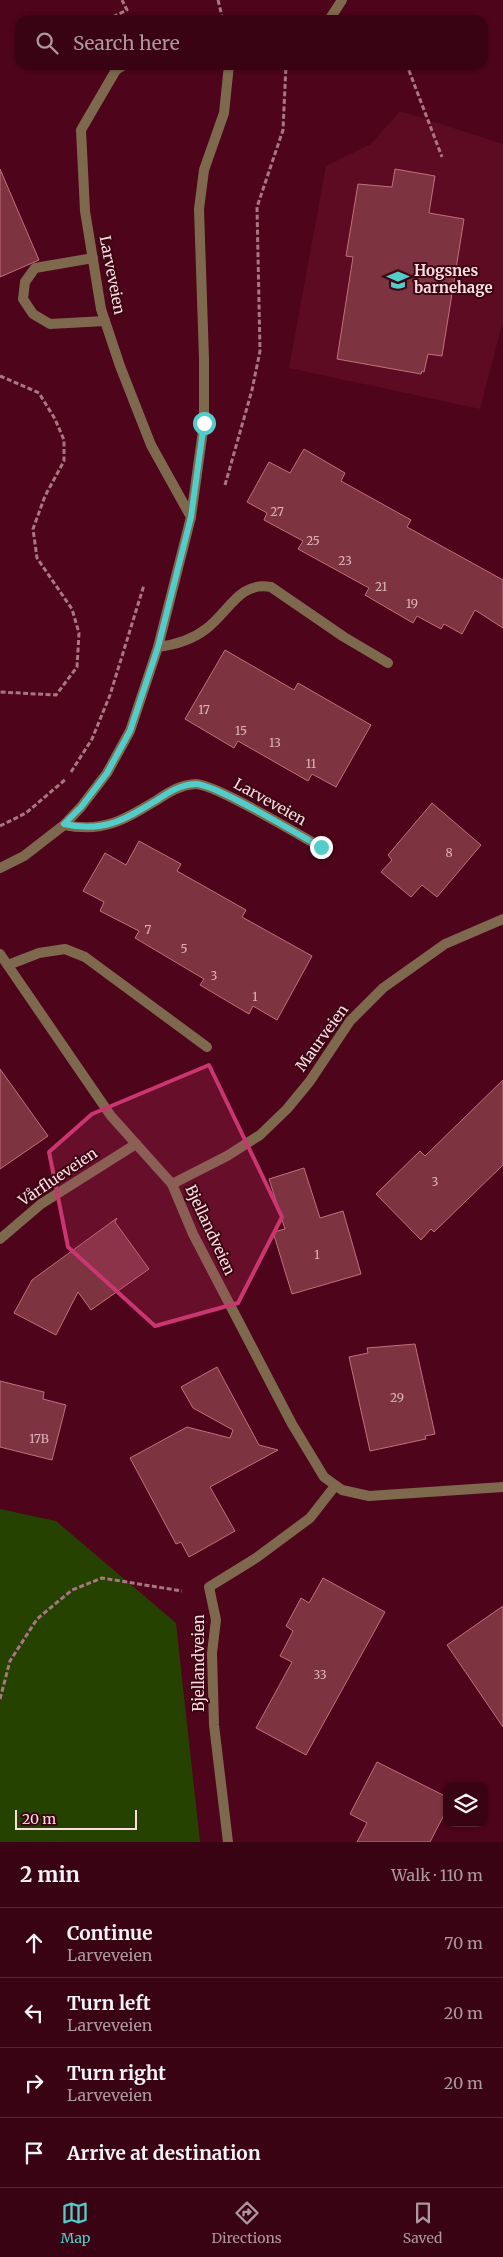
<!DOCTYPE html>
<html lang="en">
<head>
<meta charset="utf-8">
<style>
  body { margin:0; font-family:Merriweather,serif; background:#451122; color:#f1f3f6 }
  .controls { position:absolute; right:15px; bottom:15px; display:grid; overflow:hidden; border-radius:10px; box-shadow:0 1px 4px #0004 }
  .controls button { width:45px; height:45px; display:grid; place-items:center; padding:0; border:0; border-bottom:1px solid #542534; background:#3a0314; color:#f1f3f6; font:25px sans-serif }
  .scale { position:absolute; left:15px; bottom:12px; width:122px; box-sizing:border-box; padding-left:5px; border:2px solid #fadee0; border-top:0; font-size:14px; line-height:18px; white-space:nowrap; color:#fadee0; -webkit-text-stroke:4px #3c0514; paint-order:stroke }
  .stop { position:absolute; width:15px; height:15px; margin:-11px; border:4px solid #53cdc9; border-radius:50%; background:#fff }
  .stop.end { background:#53cdc9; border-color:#fff; box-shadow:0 1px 5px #0008 }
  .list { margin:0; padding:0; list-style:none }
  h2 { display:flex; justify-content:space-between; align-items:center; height:65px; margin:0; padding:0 20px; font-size:21px }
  h2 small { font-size:16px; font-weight:400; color:#ab98a0 }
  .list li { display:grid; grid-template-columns:32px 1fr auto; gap:15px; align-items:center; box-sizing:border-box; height:70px; padding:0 20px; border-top:1px solid #542534 }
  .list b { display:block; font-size:19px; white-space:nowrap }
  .list p { margin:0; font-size:16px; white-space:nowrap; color:#ab98a0 }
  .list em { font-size:16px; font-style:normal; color:#ab98a0 }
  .icon { flex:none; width:28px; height:28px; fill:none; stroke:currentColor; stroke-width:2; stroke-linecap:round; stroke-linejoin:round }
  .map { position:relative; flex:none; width:503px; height:1842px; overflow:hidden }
  .search { position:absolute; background:#3a0314; box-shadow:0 1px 4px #0004; left:15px; right:15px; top:15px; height:55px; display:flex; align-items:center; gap:12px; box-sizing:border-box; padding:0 18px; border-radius:15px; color:#ab98a0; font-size:19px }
  .sheet { height:345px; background:#3a0314 }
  nav { display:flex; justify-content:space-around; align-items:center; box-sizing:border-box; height:70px; border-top:1px solid #542534; background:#3a0314; font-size:14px; color:#ab98a0 }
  nav a { display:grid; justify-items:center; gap:2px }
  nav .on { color:#53cdc9 }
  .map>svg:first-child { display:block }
  .built { fill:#5d0a23 }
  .green { fill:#264200 }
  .building { fill:#7e3340; stroke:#c2707b }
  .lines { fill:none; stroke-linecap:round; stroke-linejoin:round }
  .path { stroke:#a87782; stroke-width:3; stroke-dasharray:5 2.5; stroke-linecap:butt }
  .service { stroke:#7e694f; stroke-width:10 }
  .minor { stroke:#7e694f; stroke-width:10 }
  .route { stroke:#53cdc9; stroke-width:6 }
  .marked { fill:#ca366f; fill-opacity:0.2; stroke:#ca366f; stroke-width:4; stroke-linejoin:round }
  .labels { text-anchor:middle; stroke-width:4; stroke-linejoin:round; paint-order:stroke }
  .number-label { font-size:12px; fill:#dbb3b8 }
  .poi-label { font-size:15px; font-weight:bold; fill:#fadee0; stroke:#3c0514; text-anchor:start }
  .street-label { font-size:15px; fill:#fadee0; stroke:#3c0514 }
</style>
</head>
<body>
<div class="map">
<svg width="503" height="1842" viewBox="0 0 503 1842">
  <rect width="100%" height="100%" fill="#4e041a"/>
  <polygon class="built" points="400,111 503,144 503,321 480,409 289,368 326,166 371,144"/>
  <polygon class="green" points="0,1509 56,1521 176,1623 200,1842 0,1842"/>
  <g class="building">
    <polygon points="0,169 39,260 0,277"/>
    <polygon points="395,169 435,176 429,213 464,219 442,356 428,354 424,372 422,371 421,374 337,359 353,257 346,256 358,184 392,187"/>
    <polygon points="304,449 345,473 341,481 411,520 407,527 503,580 503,628 475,610 462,634 444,624 441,629 417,616 413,623 365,595 369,588 298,549 303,541 264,520 267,513 247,502 269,462 290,473"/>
    <polygon points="225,650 294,690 298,683 371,725 336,787 312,774 308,781 238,741 234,748 185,719"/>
    <polygon points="432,803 481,845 437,897 422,885 411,897 381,872 392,860 388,855"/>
    <polygon points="139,841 181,864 177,871 246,910 242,917 312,956 277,1020 253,1006 249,1014 200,985 204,979 135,938 139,931 100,911 104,902 83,891 105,853 126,865"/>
    <polygon points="0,1069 48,1136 0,1169"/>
    <polygon points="503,1080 503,1165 434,1232 431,1229 421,1240 376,1194 420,1151 425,1156"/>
    <polygon points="304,1168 320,1218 343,1211 361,1274 292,1294 273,1232 285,1229 269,1179"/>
    <polygon points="117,1218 115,1222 149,1269 91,1310 78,1292 56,1335 14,1313 32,1280"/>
    <polygon points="415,1344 435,1434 425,1436 426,1439 370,1451 349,1357 368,1353 367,1348"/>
    <polygon points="217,1367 259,1445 278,1450 210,1487 235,1531 189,1557 181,1542 176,1544 130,1458 187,1427 230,1438 233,1430 193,1408 181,1387"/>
    <polygon points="0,1381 44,1392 43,1399 66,1405 52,1460 0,1447"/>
    <polygon points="323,1578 385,1612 306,1755 256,1728 292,1662 280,1656 293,1631 286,1626 301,1598 309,1603"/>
    <polygon points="503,1606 503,1727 447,1645"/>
    <polygon points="377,1762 447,1797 447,1809 430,1842 357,1842 367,1823 350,1814"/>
  </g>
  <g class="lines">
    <g class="path">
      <polyline points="218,0 223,20"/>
      <polyline points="106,20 127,10 122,0"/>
      <polyline points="404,65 408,68 442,157"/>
      <polyline points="0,376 39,393 55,419 64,440 64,461 45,496 33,529 37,558 72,609 79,633 77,667 56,695 0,692"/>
      <polyline points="225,485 252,390 260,351 257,207 283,130 286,65"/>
      <polyline points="71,772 92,739 110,695 144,585"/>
      <polyline points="0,826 26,813 66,779"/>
      <polyline points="0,1699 10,1661 37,1619 72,1590 102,1578 182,1591"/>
    </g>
    <g class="service">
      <polyline points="329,20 342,0"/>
      <polyline points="93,258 35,268 25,282 23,299 33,314 50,324 105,321"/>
      <path d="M158,647c16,-2 35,-8 48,-18 23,-17 33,-48 65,-42l73,50 44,26"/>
      <path d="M64,825c40,8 60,-5 93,-25 12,-8 23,-15 38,-16 19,-1 104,51 126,63"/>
      <polyline points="8,965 39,953 65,949 85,957 207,1047"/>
    </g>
    <g class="minor">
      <polyline points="124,65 116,70 81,130 85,211 101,309 120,366 151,445 191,517"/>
      <polyline points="0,868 24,856 64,825 81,807 107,773 130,731 158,647 191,517 204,423 204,359 199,209 204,170 224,113 229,65"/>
      <polyline points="0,954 111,1116 172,1184 193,1234 292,1424 324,1477 342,1490 369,1496 503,1487"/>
      <polyline points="172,1184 227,1156 260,1135 287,1109 310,1081 350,1021 383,988 445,944 503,919"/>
      <polyline points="0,1239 41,1204 136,1144"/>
      <polyline points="228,1842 214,1725 212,1653 216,1620 209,1587 256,1558 310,1518 335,1486"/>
    </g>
  </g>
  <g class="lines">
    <path class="route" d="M204,423l-13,94 -33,130 -28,84 -23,42 -26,34 -17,17c40,9 60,-4 93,-24 12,-8 23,-15 38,-16 19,-1 104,51 126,63"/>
  </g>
  <path class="marked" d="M209,1065l73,152 -44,86 -83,23 -87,-79 -19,-95 43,-38z"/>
  <defs>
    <g id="school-bare" transform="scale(1.725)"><path d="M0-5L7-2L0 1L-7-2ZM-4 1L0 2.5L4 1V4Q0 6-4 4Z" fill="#53cdc9" stroke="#3c0514" stroke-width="2.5" paint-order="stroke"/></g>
  </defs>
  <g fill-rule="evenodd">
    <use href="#school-bare" x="398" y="280"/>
  </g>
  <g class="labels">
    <g class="number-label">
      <text x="277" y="516">27</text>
      <text x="313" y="545">25</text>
      <text x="345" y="565">23</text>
      <text x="381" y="591">21</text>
      <text x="412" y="608">19</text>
      <text x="204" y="714">17</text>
      <text x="241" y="735">15</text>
      <text x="275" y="747">13</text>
      <text x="311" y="768">11</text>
      <text x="449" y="857">8</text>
      <text x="148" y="934">7</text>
      <text x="184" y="953">5</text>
      <text x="214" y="980">3</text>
      <text x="255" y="1001">1</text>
      <text x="435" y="1186">3</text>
      <text x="317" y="1259">1</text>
      <text x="397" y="1402">29</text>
      <text x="39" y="1443">17B</text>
      <text x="320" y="1679">33</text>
    </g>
    <g class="poi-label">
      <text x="414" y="276">Hogsnes<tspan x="414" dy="17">barnehage</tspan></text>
    </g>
    <g class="street-label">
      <text transform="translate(112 275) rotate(79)" y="5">Larveveien</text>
      <text transform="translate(270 802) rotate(29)" y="5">Larveveien</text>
      <text transform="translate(322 1038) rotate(-54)" y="5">Maurveien</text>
      <text transform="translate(58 1177) rotate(-34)" y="5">Vårflueveien</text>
      <text transform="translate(210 1230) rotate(65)" y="5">Bjellandveien</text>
      <text transform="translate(199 1663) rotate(-90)" y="5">Bjellandveien</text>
    </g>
  </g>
</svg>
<div class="controls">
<button><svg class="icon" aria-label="layers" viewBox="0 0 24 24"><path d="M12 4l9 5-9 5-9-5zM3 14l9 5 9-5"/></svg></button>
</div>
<div class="scale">20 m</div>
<div class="stop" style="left:204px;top:423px"></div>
<div class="stop end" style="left:321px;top:847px"></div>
<div class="search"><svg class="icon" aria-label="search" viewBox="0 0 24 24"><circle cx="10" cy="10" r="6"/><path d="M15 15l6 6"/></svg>Search here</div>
</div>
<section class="sheet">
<h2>2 min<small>Walk · 110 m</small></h2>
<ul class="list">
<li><svg class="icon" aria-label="ahead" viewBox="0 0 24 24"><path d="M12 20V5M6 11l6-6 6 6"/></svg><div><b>Continue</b><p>Larveveien</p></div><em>70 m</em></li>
<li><svg class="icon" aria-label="left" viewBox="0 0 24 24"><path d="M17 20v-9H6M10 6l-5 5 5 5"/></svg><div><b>Turn left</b><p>Larveveien</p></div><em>20 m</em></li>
<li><svg class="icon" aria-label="right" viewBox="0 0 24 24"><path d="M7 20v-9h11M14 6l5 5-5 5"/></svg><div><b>Turn right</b><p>Larveveien</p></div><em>20 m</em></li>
<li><svg class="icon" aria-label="arrive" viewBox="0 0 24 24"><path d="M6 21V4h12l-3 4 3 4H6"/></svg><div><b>Arrive at destination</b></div></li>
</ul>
</section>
<nav>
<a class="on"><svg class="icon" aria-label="map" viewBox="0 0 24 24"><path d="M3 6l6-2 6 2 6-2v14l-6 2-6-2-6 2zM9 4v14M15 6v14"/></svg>Map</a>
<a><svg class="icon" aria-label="directions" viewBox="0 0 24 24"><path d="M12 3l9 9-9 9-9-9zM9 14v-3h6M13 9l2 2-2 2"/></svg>Directions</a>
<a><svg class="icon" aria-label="saved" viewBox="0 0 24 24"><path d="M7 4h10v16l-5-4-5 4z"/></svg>Saved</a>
</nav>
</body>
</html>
